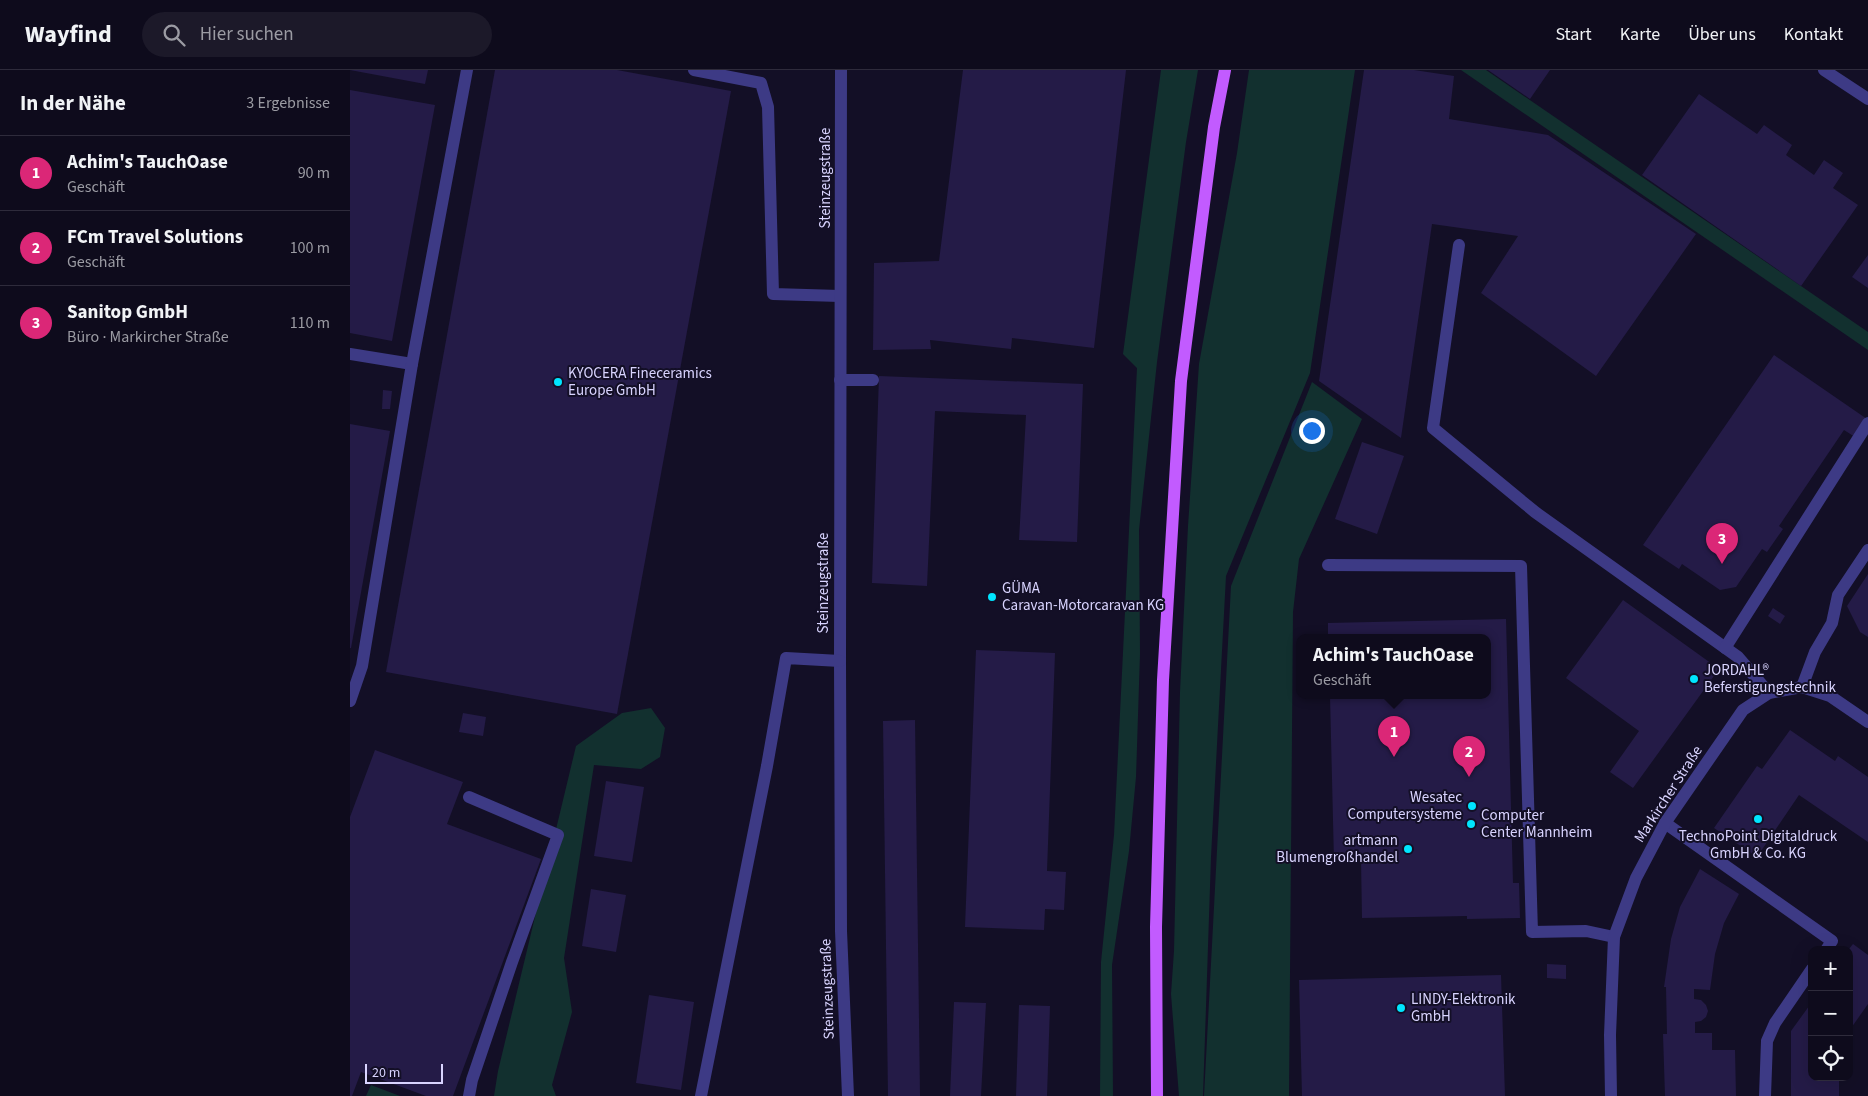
<!DOCTYPE html>
<html lang="de">
<head>
<meta charset="utf-8">
<style>
  body { margin:0; font-family:"Source Sans 3",sans-serif; background:#1c1929; color:#f1f3f6 }
  .controls { position:absolute; right:15px; bottom:15px; display:grid; overflow:hidden; border-radius:10px; box-shadow:0 5px 20px #0002 }
  .controls button { width:45px; height:45px; display:grid; place-items:center; padding:0; border:0; border-bottom:1px solid #2e2b3b; background:#0e0b1c; color:#f1f3f6; font:25px sans-serif }
  .scale { position:absolute; left:15px; bottom:12px; width:78px; box-sizing:border-box; padding-left:5px; border:2px solid #d9d4ff; border-top:0; font-size:14px; line-height:18px; white-space:nowrap; color:#d9d4ff; -webkit-text-stroke:4px #130f26; paint-order:stroke }
  .you { position:absolute; left:961px; top:360px; width:18px; height:18px; margin:-12px; border:4px solid #fff; border-radius:50%; background:#1a73e8; box-shadow:0 0 0 8px #1a73e833 }
  .badge { display:grid; place-items:center; width:32px; height:32px; border-radius:50%; background:#db2777; color:#fff; font-size:16px; font-weight:700 }
  .pin { position:absolute; translate:-50% -41px; filter:drop-shadow(0 1px 2px #0008) }
  .pin::after { content:''; position:absolute; top:26px; width:18px; height:15px; background:inherit; clip-path:polygon(0 0,100% 0,50% 100%) }
  .popup { position:absolute; left:946px; top:564px; width:195px; height:65px; box-sizing:border-box; display:grid; place-content:center; border-radius:10px; background:#0e0b1c; filter:drop-shadow(0 1px 4px #0005); font-size:16px; white-space:nowrap; color:#9b9ba3 }
  .popup b { font-size:19px; color:#f1f3f6 }
  .popup::after { content:''; position:absolute; left:50%; top:100%; margin-left:-10px; border:10px solid transparent; border-top-color:#0e0b1c }
  .list { margin:0; padding:0; list-style:none }
  h2 { display:flex; justify-content:space-between; align-items:center; height:65px; margin:0; padding:0 20px; font-size:21px }
  h2 small { font-size:16px; font-weight:400; color:#9b9ba3 }
  .list li { display:grid; grid-template-columns:32px 1fr auto; gap:15px; align-items:center; box-sizing:border-box; height:75px; padding:0 20px; border-top:1px solid #2e2b3b }
  .list b { display:block; font-size:19px; white-space:nowrap }
  .list p { margin:0; font-size:16px; white-space:nowrap; color:#9b9ba3 }
  .list em { font-size:16px; font-style:normal; color:#9b9ba3 }
  .icon { flex:none; width:28px; height:28px; fill:none; stroke:currentColor; stroke-width:2; stroke-linecap:round; stroke-linejoin:round }
  .map { position:relative; flex:none; width:1518px; height:1026px; overflow:hidden }
  header { display:flex; align-items:center; gap:30px; box-sizing:border-box; height:70px; padding:0 25px; background:#0e0b1c; border-bottom:1px solid #2e2b3b }
  header strong { font-size:24px }
  nav { display:flex; gap:28px; margin-inline-start:auto; font-size:18px }
  .search { width:350px; height:45px; background:#1c1929; display:flex; align-items:center; gap:12px; box-sizing:border-box; padding:0 18px; border-radius:28px; color:#9b9ba3; font-size:19px }
  main { display:flex }
  aside { flex:1; background:#0e0b1c }
  .map>svg:first-child { display:block }
  .green { fill:#12302f }
  .building { fill:#241b47 }
  .lines { fill:none; stroke-linecap:round; stroke-linejoin:round }
  .minor { stroke:#3d3a85; stroke-width:12 }
  .major { stroke:#c25bff; stroke-width:12 }
  .poi-dot { fill:#00e5ff; stroke:#130f26; stroke-width:2 }
  .labels { text-anchor:middle; stroke-width:4; stroke-linejoin:round; paint-order:stroke }
  .street-label { font-size:15px; fill:#d9d4ff; stroke:#130f26 }
  .poi-label { font-size:15px; fill:#d9d4ff; stroke:#130f26; text-anchor:start }
</style>
</head>
<body>
<header>
<strong>Wayfind</strong>
<div class="search"><svg class="icon" aria-label="search" viewBox="0 0 24 24"><circle cx="10" cy="10" r="6"/><path d="M15 15l6 6"/></svg>Hier suchen</div>
<nav><a>Start</a><a>Karte</a><a>Über uns</a><a>Kontakt</a></nav>
</header>
<main>
<aside>
<h2>In der Nähe<small>3 Ergebnisse</small></h2>
<ul class="list">
<li><span class="badge">1</span><div><b>Achim's TauchOase</b><p>Geschäft</p></div><em>90 m</em></li>
<li><span class="badge">2</span><div><b>FCm Travel Solutions</b><p>Geschäft</p></div><em>100 m</em></li>
<li><span class="badge">3</span><div><b>Sanitop GmbH</b><p>Büro · Markircher Straße</p></div><em>110 m</em></li>
</ul>
</aside>
<div class="map">
<svg width="1518" height="1026" viewBox="0 0 1518 1026">
  <rect width="100%" height="100%" fill="#130f26"/>
  <g class="green">
    <polygon points="811,0 848,0 836,72 807,292 789,460 790,584 786,707 779,781 762,895 763,1026 750,1026 751,892 764,765 787,298 773,284"/>
    <polygon points="899,0 1005,0 960,303 876,506 861,787 853,1026 829,1026 821,924 824,881 830,622 838,456 849,294 887,83"/>
    <polygon points="1111,0 1136,0 1518,262 1518,280"/>
    <polygon points="962,312 1012,349 949,489 943,542 939,1026 854,1026 881,516"/>
    <polygon points="301,638 315,658 310,687 291,699 244,695 214,888 222,942 202,1015 206,1026 144,1026 148,1001 226,676 272,643"/>
    <polygon points="21,1015 50,1026 16,1026"/>
  </g>
  <g class="building">
    <polygon points="0,0 78,0 75,14"/>
    <polygon points="145,0 267,0 381,21 267,644 36,602"/>
    <polygon points="613,0 776,0 744,278 662,268 661,279 580,270 581,279 523,280 524,193 589,191"/>
    <polygon points="1014,0 1064,0 1104,6 1099,49 1198,65 1346,164 1246,306 1131,223 1168,166 1082,154 1051,368 969,311"/>
    <polygon points="1138,0 1200,0 1180,29"/>
    <polygon points="0,20 85,35 42,271 0,263"/>
    <polygon points="1349,24 1407,64 1414,55 1442,75 1436,85 1464,105 1474,90 1493,103 1483,118 1508,135 1451,216 1292,105"/>
    <polygon points="1518,185 1518,218 1502,207"/>
    <polygon points="1424,285 1517,349 1505,367 1494,360 1429,456 1433,459 1417,482 1412,479 1386,517 1370,520 1332,494 1329,499 1293,475"/>
    <polygon points="529,306 733,314 727,472 669,470 676,345 585,341 577,516 522,513"/>
    <polygon points="33,320 42,321 40,339 32,339"/>
    <polygon points="0,354 40,361 1,578 0,578"/>
    <polygon points="1012,372 1054,386 1027,464 985,449"/>
    <polygon points="1518,504 1518,567 1510,562 1497,536"/>
    <polygon points="1273,530 1369,599 1283,718 1260,702 1289,661 1216,608"/>
    <polygon points="1423,538 1435,546 1430,554 1418,546"/>
    <polygon points="1156,549 1163,813 1169,813 1170,848 1117,849 1117,846 1012,848 1011,790 984,791 980,626 1138,626 1138,568 978,568 978,553"/>
    <polygon points="626,580 705,583 697,801 716,802 714,840 695,839 694,860 615,857"/>
    <polygon points="113,643 136,647 133,666 109,662"/>
    <polygon points="565,650 570,1026 538,1026 533,651"/>
    <polygon points="1440,660 1485,691 1488,686 1518,707 1518,772 1449,725 1407,787 1364,758 1407,696 1412,699"/>
    <polygon points="25,680 113,712 97,754 191,789 103,1026 76,1026 11,1002 2,1026 0,1026 0,747"/>
    <polygon points="256,711 294,717 282,792 244,786"/>
    <polygon points="1350,799 1389,824 1374,853 1365,884 1360,920 1344,919 1344,929 1351,930 1356,935 1358,941 1356,947 1351,951 1345,952 1345,963 1362,963 1362,980 1385,980 1386,1026 1315,1026 1313,964 1317,964 1316,917 1314,917 1321,869 1330,837"/>
    <polygon points="241,819 276,825 266,882 232,876"/>
    <polygon points="1503,874 1518,885 1518,934 1499,961 1499,879"/>
    <polygon points="1197,894 1216,895 1216,909 1197,908"/>
    <polygon points="1151,905 1155,1026 952,1026 949,910"/>
    <polygon points="299,925 344,932 331,1020 286,1013"/>
    <polygon points="604,932 636,933 631,1026 600,1026"/>
    <polygon points="1462,932 1462,1007 1489,1007 1489,1026 1441,1026 1441,961"/>
    <polygon points="669,935 700,936 697,1026 666,1026"/>
  </g>
  <g class="lines">
    <g class="minor">
      <polyline points="344,0 411,13 418,37 423,224 490,226"/>
      <polyline points="491,0 490,591 491,861 498,1026"/>
      <polyline points="1474,0 1518,29"/>
      <polyline points="1109,175 1083,358 1185,442 1388,587 1419,623"/>
      <polyline points="0,284 62,294"/>
      <polyline points="490,310 523,310"/>
      <polyline points="978,495 1171,496 1182,862 1236,861 1264,867"/>
      <polyline points="1375,578 1518,353"/>
      <polyline points="1452,617 1465,582 1482,553 1488,525 1518,480"/>
      <polyline points="0,631 12,596 62,294 117,0"/>
      <polyline points="1315,753 1482,871 1476,880"/>
      <polyline points="119,1026 122,1010 162,892 208,765 119,727"/>
      <polyline points="351,1026 417,696 436,588 490,591"/>
      <polyline points="1261,1026 1260,965 1264,867 1286,808 1315,753 1393,640 1419,623 1452,617 1480,626 1518,652"/>
      <polyline points="1415,1026 1417,971 1425,953 1462,899"/>
    </g>
    <polyline class="major" points="807,1026 806,857 813,610 831,311 864,57 875,0"/>
  </g>
  <g class="poi-dot">
    <circle cx="208" cy="312" r="5"/>
    <circle cx="642" cy="527" r="5"/>
    <circle cx="1344" cy="609" r="5"/>
    <circle cx="1122" cy="736" r="5"/>
    <circle cx="1408" cy="749" r="5"/>
    <circle cx="1121" cy="754" r="5"/>
    <circle cx="1058" cy="779" r="5"/>
    <circle cx="1051" cy="938" r="5"/>
  </g>
  <g class="labels">
    <g class="street-label">
      <text transform="translate(475 108) rotate(-90)" y="5">Steinzeugstraße</text>
      <text transform="translate(473 513) rotate(-90)" y="5">Steinzeugstraße</text>
      <text transform="translate(1318 724) rotate(-57)" y="5">Markircher Straße</text>
      <text transform="translate(477 919) rotate(-92)" y="5">Steinzeugstraße</text>
    </g>
    <g class="poi-label">
      <text x="218" y="308">KYOCERA Fineceramics<tspan x="218" dy="17">Europe GmbH</tspan></text>
      <text x="652" y="523">GÜMA<tspan x="652" dy="17">Caravan-Motorcaravan KG</tspan></text>
      <text x="1354" y="605">JORDAHL®<tspan x="1354" dy="17">Beferstigungstechnik</tspan></text>
      <text x="1112" y="732" text-anchor="end">Wesatec<tspan x="1112" dy="17">Computersysteme</tspan></text>
      <text x="1131" y="750">Computer<tspan x="1131" dy="17">Center Mannheim</tspan></text>
      <text x="1408" y="771" text-anchor="middle">TechnoPoint Digitaldruck<tspan x="1408" dy="17">GmbH &amp; Co. KG</tspan></text>
      <text x="1048" y="775" text-anchor="end">artmann<tspan x="1048" dy="17">Blumengroßhandel</tspan></text>
      <text x="1061" y="934">LINDY-Elektronik<tspan x="1061" dy="17">GmbH</tspan></text>
    </g>
  </g>
</svg>
<div class="controls">
<button>+</button>
<button>−</button>
<button><svg class="icon" aria-label="locate" viewBox="0 0 24 24"><circle cx="12" cy="12" r="6"/><path d="M12 2v4M12 18v4M2 12h4M18 12h4"/></svg></button>
</div>
<div class="scale">20 m</div>
<div class="you"></div>
<div class="pin badge" style="left:1044px;top:687px">1</div>
<div class="popup"><b>Achim's TauchOase</b>Geschäft</div>
<div class="pin badge" style="left:1119px;top:707px">2</div>
<div class="pin badge" style="left:1372px;top:494px">3</div>
</div>
</main>
</body>
</html>
